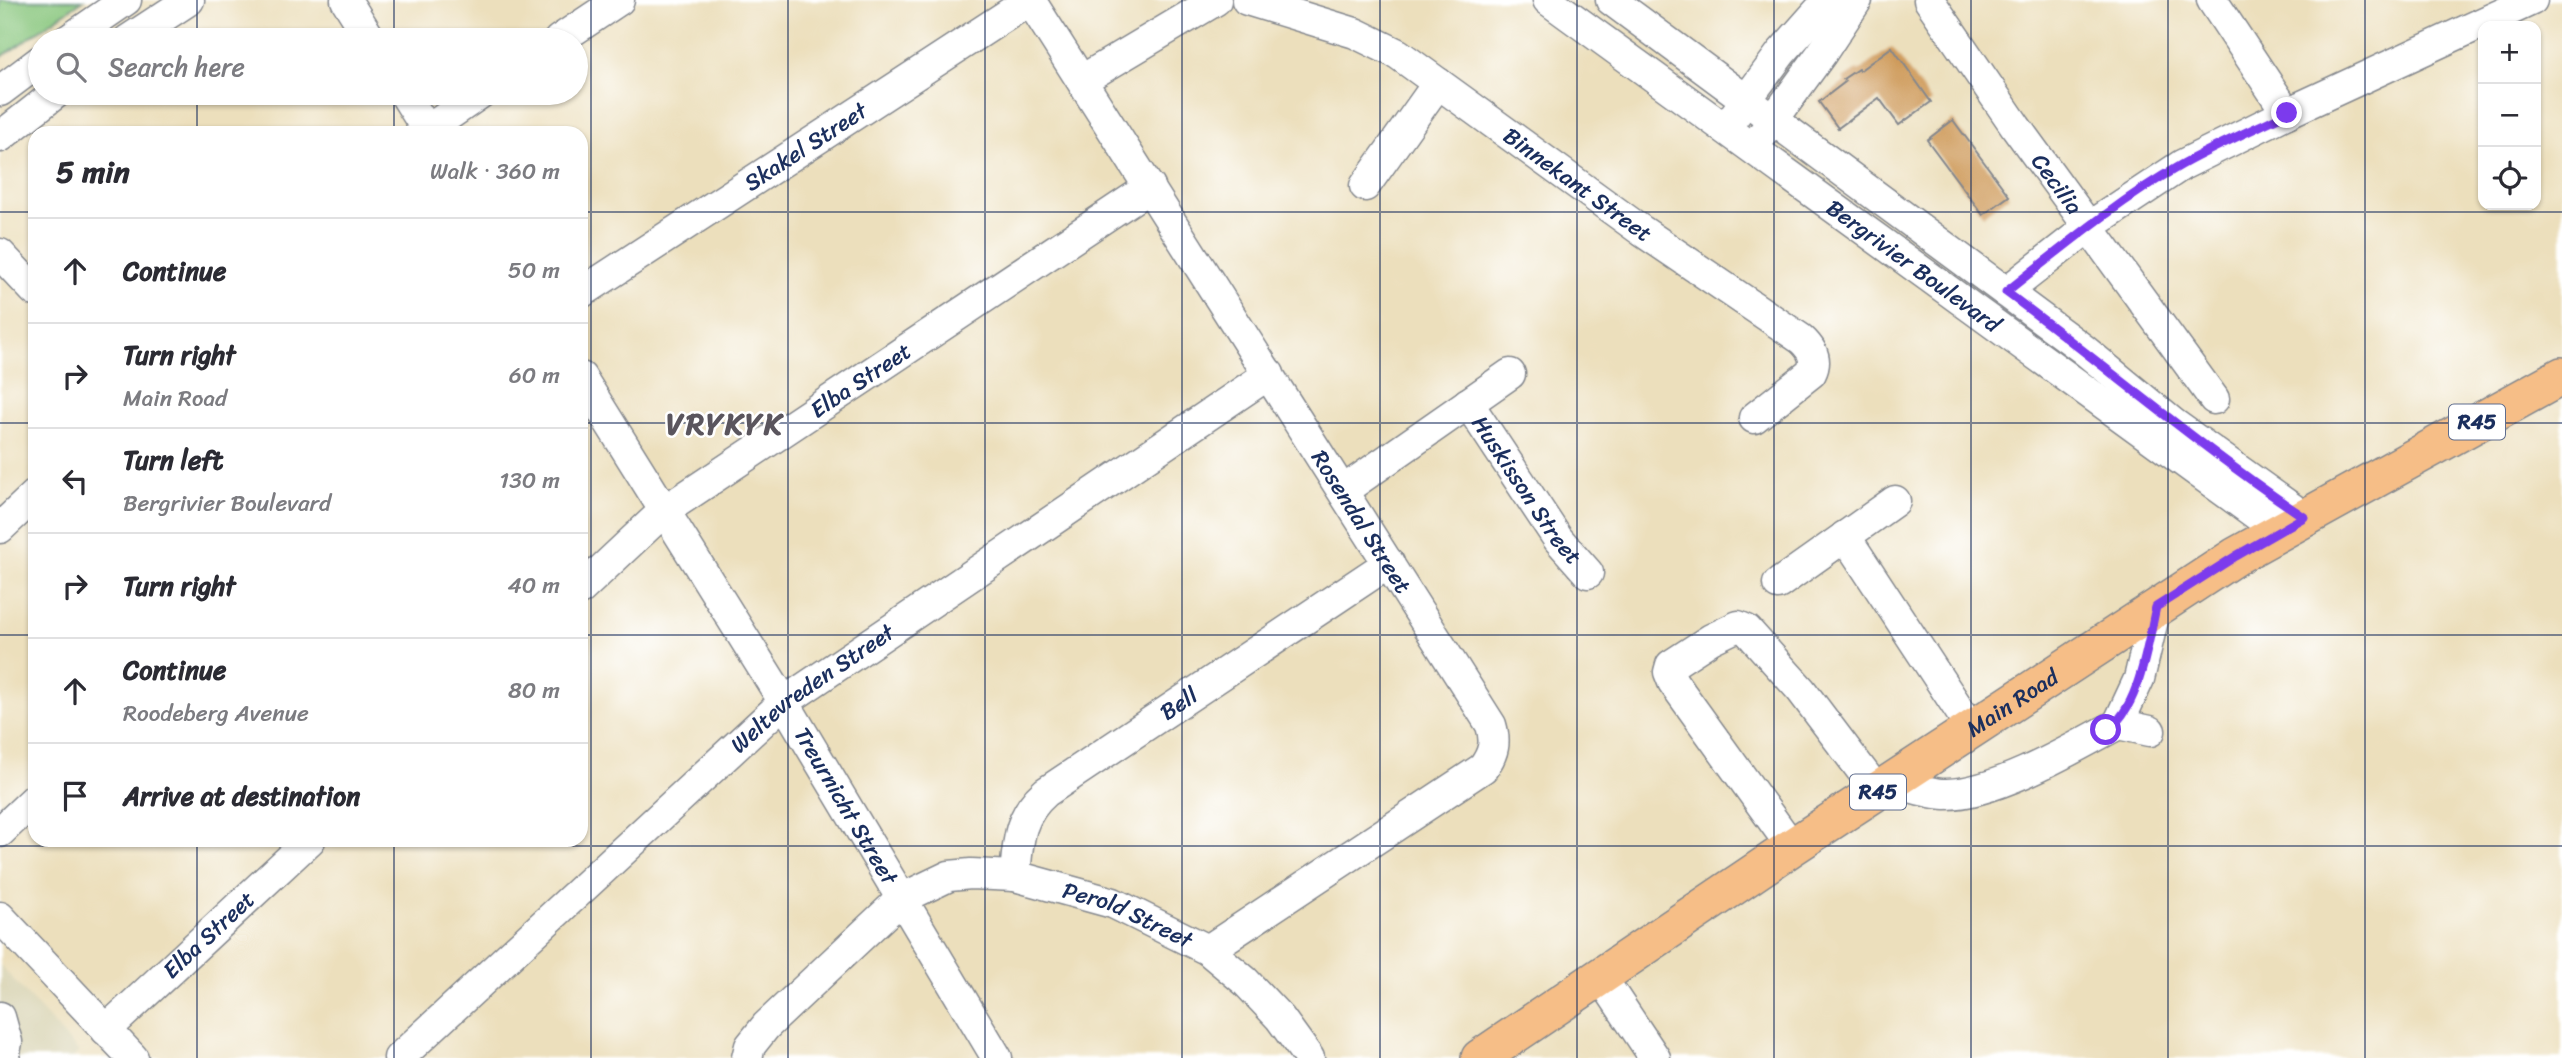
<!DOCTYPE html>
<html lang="en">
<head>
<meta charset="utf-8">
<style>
  body { margin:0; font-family:Sriracha,sans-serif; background:#f2f2f3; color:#2b2b33 }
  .controls { position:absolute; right:21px; top:21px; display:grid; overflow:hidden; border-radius:14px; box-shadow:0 2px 5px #0004 }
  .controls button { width:63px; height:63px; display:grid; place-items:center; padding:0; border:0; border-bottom:2px solid #e1e1e2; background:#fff; color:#2b2b33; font:35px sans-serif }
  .stop { position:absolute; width:21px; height:21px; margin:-16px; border:5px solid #7c3aed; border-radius:50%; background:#fff }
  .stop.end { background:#7c3aed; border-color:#fff; box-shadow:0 2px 7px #0008 }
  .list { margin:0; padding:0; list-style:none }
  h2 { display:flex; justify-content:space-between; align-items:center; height:91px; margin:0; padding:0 28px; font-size:30px }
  h2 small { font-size:23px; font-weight:400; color:#7c7c81 }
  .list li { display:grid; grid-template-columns:46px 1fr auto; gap:21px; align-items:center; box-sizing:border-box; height:105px; padding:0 28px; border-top:2px solid #e1e1e2 }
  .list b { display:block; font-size:26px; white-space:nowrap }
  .list p { margin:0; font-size:23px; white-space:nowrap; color:#7c7c81 }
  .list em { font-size:23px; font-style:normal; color:#7c7c81 }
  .icon { flex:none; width:38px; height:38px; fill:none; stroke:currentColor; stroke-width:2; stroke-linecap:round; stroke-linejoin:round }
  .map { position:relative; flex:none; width:2562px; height:1058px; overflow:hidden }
  .search { position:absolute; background:#fff; box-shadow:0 2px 5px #0004; left:28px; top:28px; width:560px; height:77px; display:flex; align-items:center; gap:18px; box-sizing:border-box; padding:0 24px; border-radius:38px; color:#7c7c81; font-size:26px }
  .panel { position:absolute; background:#fff; box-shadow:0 2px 5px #0004; left:28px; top:126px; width:560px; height:721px; border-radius:21px }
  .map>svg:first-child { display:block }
  .built { fill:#dad5b6 }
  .green { fill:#88c67d; stroke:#527a6e; stroke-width:2 }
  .building { fill:#cf9b5c }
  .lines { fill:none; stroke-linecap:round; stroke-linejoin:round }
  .minor-casing { stroke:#84878d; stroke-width:33 }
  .major-casing { stroke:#84878d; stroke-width:40 }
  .minor { stroke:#fff; stroke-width:30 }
  .major { stroke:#f6be87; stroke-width:37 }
  .route { stroke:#7c3aed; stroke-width:9 }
  .grid { fill:none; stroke:#1b2f5e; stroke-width:2; stroke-opacity:0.55 }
  .labels { text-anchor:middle; stroke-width:5; stroke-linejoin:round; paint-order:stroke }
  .shield { fill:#fff; stroke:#5f6d8e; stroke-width:2 }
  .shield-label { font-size:21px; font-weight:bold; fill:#1b2f5e }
  .street-label { font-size:23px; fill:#1b2f5e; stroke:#fff }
  .district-label { font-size:30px; font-weight:bold; letter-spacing:2px; fill:#5a555d; stroke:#fff }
</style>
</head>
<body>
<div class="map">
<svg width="2562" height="1058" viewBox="0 0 2562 1058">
  <rect width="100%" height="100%" fill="#fff"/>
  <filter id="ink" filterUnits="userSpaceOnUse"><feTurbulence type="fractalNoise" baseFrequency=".0143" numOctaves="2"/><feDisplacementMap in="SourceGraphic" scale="14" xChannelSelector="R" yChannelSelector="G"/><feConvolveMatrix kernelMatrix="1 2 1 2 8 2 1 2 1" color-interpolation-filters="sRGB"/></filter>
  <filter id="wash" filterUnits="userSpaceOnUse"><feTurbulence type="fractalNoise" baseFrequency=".00686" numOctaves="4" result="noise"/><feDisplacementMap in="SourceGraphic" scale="28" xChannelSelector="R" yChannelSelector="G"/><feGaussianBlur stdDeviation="1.57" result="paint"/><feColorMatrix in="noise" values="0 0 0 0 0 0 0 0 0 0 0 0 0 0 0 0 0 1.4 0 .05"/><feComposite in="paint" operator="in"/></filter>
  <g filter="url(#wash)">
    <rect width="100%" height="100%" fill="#ecdfbc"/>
    <polygon class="built" points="0,965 79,1052 73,1058 0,1058"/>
    <polygon class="green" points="0,0 83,0 0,58"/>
    <g id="blocks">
      <g class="building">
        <polygon points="1892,47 1931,102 1899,125 1879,98 1838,128 1819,102 1845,82 1843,79 1858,69 1859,71"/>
        <polygon points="1953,120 2009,196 1983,215 1927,140"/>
      </g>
    </g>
  </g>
  <g filter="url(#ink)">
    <use href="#blocks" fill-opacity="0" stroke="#84878d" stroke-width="2"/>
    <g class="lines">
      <g class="minor-casing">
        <g id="minor">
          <polyline points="346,0 371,40"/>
          <path id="s1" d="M1030,0l461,725c5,17 3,28 -8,43l-275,182"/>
          <path id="s2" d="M1247,0l108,33 43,21 244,177 159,108c11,10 17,20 10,34l-57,45"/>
          <path id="s3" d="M1548,0l731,531"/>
          <polyline points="1611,0 2083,349 2174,424 2304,517"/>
          <path id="s4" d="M1929,0l87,127 198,272"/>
          <polyline points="2212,0 2287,113"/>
          <polyline points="68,40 126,0"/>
          <polyline points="128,40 189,0"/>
          <polyline points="559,40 619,0"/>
          <polyline points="1082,80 1216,0"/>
          <polyline points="0,91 40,61"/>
          <polyline points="404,93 429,133"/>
          <polyline points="1735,115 1781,53 1828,0"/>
          <polyline points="423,133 481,93"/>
          <polyline points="1763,134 1822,53 1857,0"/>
          <polyline points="0,137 56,93"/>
          <polyline points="1365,186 1438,83"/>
          <polyline points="0,254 35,291"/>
          <polyline points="2006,292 2090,226 2182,165 2287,113 2532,0"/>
          <path id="s5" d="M581,293l449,-293"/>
          <path id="s6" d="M581,377l203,325 213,356"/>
          <path id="s7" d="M1468,403l90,136 30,34"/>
          <polyline points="1344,490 1510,374"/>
          <polyline points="0,528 35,495"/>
          <polyline points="1845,536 1972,729"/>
          <polyline points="1778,584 1895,501"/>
          <path id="s8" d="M581,589l83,-78 486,-324"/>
          <polyline points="2118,724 2139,679 2156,607"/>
          <path d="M1893,782c16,4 35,12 52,12 49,1 129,-46 173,-70l32,7"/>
          <polyline points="0,832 35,799"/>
          <polyline points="1792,847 1673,682 1669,672 1671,665 1711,639 1738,626 1747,630 1801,690 1878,792"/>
          <path id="s9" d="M1015,876c3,-34 3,-60 31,-84l343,-229"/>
          <polyline points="0,917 133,1058"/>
          <polyline points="1601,977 1655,1058"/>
          <polyline points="0,1017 7,1042 4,1058"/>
          <path id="s10" d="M106,1030l204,-190"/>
          <path id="s11" d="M399,1058l385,-356 485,-328"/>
          <path id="s12" d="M747,1058l3,-12 16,-20 135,-127 48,-23 22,-2 44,2 98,27 95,47 37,31 35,37 29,40"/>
        </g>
      </g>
      <g class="major-casing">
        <g id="major">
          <path id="s13" d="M1480,1058l312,-211 444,-291 326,-180"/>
        </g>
      </g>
      <use href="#minor" class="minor"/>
      <use href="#major" class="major"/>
    </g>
  </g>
  <g class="lines" filter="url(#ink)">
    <path class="route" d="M2106,730c33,-18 42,-88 50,-123l80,-51 68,-39c-104,-70 -198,-151 -298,-225 56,-44 112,-91 175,-127 34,-19 71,-35 106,-52"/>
  </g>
  <path class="grid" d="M197,0v40M394,0v40M591,0v1058M788,0v1058M985,0v1058M1182,0v1058M1380,0v1058M1577,0v1058M1774,0v1058M1971,0v1058M2168,0v1058M2365,0v1058M197,93v40M394,93v40M0,212h35M581,212h1981M0,423h35M581,423h1981M0,635h35M581,635h1981M197,840v218M394,840v218M0,846h2562"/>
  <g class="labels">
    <g class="shield">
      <rect x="2449" y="404.5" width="56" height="35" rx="5"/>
      <rect x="1850" y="774.5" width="56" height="35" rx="5"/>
    </g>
    <g class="shield-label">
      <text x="2477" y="429">R45</text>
      <text x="1878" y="799">R45</text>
    </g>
    <g class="street-label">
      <text dy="8" stroke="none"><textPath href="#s5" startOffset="268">Skakel Street</textPath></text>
      <text dy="8" stroke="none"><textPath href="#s4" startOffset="224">Cecilia</textPath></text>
      <text dy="8" stroke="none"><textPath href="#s2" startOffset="383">Binnekant Street</textPath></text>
      <text dy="8" stroke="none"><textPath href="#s3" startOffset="452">Bergrivier Boulevard</textPath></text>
      <text dy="8" stroke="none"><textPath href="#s8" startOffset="350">Elba Street</textPath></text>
      <text dy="8" stroke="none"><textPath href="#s7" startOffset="105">Huskisson Street</textPath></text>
      <text dy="8" stroke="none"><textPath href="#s1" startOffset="618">Rosendal Street</textPath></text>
      <text dy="8" stroke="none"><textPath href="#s11" startOffset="555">Weltevreden Street</textPath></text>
      <text dy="8" stroke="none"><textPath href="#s13" startOffset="640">Main Road</textPath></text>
      <text dy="8" stroke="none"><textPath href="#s9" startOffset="252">Bell</textPath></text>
      <text dy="8" stroke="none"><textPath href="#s6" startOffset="504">Treurnicht Street</textPath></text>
      <text dy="8" stroke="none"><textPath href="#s12" startOffset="462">Perold Street</textPath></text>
      <text dy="8" stroke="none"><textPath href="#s10" startOffset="140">Elba Street</textPath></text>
    </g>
    <g class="district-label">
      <text x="725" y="434">VRYKYK</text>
    </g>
  </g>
</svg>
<div class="controls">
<button>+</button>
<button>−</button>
<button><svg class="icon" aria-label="locate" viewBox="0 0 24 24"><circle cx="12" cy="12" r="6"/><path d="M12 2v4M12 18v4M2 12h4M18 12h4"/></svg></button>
</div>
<div class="stop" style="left:2106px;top:730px"></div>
<div class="stop end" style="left:2287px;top:113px"></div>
<div class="search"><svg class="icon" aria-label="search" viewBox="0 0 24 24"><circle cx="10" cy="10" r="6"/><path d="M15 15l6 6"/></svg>Search here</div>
<section class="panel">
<h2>5 min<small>Walk · 360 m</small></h2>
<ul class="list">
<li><svg class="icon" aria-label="ahead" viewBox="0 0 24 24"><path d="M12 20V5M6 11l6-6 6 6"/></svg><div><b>Continue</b></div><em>50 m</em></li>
<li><svg class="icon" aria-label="right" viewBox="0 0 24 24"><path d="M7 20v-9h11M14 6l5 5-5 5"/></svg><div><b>Turn right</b><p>Main Road</p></div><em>60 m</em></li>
<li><svg class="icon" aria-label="left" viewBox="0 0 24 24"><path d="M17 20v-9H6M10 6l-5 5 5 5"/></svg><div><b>Turn left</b><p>Bergrivier Boulevard</p></div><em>130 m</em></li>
<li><svg class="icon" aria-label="right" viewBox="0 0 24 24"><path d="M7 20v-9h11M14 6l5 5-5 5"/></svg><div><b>Turn right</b></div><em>40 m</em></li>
<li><svg class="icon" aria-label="ahead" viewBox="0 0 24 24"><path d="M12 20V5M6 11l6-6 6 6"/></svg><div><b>Continue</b><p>Roodeberg Avenue</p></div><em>80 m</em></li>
<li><svg class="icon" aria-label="arrive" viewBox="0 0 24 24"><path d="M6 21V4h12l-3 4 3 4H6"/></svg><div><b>Arrive at destination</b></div></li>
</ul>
</section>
</div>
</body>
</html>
